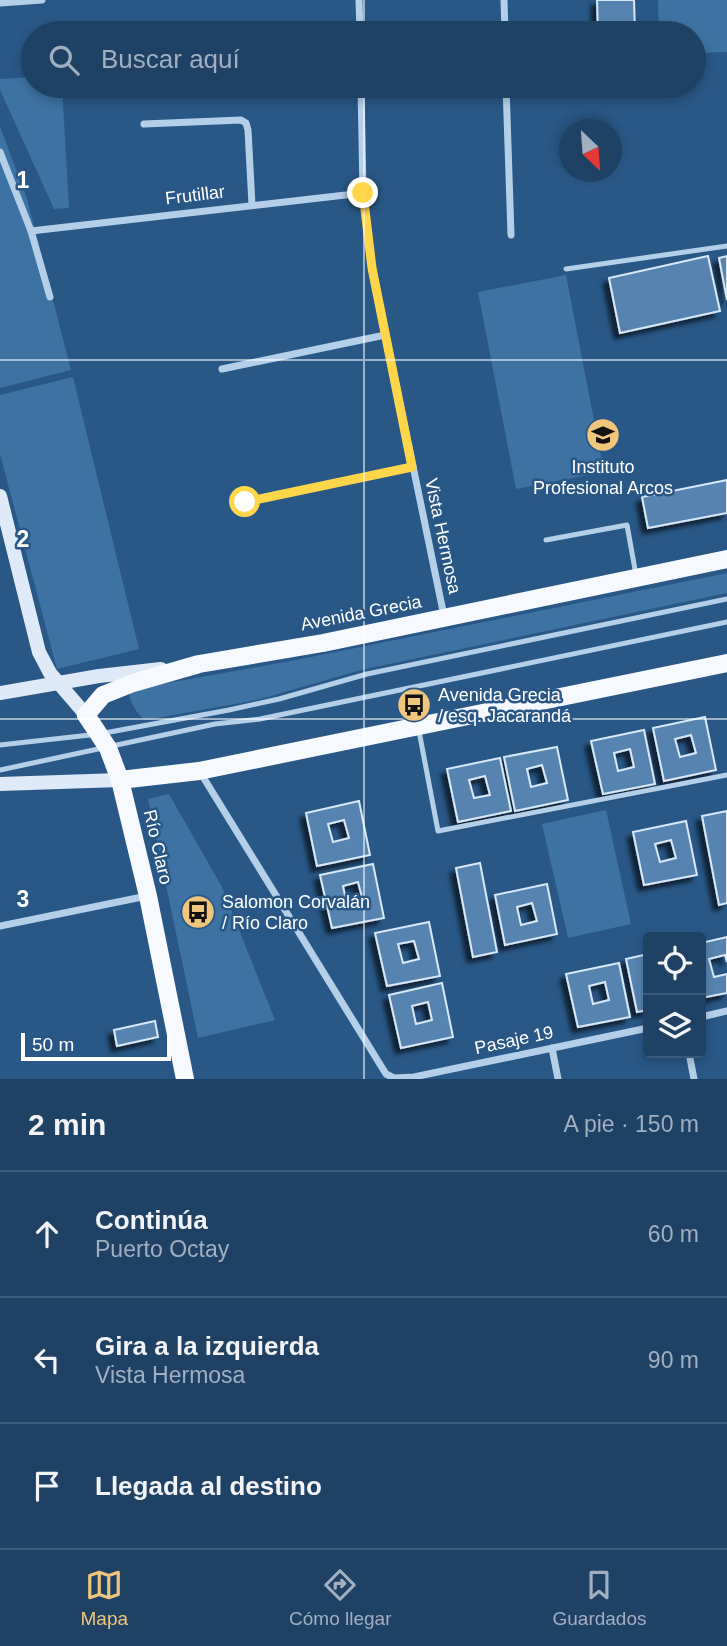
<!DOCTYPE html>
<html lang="es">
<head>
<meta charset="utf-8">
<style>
  body { margin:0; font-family:Helvetica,sans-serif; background:#2c4c6d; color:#f1f3f6 }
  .controls { position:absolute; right:21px; bottom:21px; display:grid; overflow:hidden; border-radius:7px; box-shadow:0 4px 10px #0003 }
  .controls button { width:63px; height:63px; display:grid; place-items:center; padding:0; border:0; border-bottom:2px solid #3c5a78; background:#1f4164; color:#f1f3f6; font:35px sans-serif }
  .compass { position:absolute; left:559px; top:119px; width:63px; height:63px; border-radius:50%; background:#1f4164; box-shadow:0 4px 10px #0003; rotate:155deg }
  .scale { position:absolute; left:21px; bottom:18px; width:150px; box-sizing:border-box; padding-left:7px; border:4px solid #fff; border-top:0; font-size:19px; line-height:24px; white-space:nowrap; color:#fff; -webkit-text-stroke:5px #295786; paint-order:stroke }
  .stop { position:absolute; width:21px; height:21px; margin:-16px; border:5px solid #ffd54a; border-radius:50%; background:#fff }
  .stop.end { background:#ffd54a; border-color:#fff; box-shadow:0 2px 7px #0008 }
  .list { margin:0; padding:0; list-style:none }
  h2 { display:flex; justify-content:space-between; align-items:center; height:91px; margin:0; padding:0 28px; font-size:30px }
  h2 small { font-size:23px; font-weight:400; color:#a1afbf }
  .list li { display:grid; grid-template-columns:46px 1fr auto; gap:21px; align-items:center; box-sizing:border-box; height:126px; padding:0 28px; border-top:2px solid #3c5a78 }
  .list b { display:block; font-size:26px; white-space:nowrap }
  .list p { margin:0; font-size:23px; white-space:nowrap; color:#a1afbf }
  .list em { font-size:23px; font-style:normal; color:#a1afbf }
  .icon { flex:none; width:38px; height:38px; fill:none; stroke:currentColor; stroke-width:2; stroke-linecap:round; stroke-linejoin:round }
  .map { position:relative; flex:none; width:727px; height:1079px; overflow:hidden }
  .search { position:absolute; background:#1f4164; box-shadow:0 4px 10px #0003; left:21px; right:21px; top:21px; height:77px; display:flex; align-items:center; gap:18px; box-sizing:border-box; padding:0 24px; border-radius:38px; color:#a1afbf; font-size:26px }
  .sheet { height:469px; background:#1f4164 }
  nav { display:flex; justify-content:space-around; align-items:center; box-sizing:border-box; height:98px; border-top:2px solid #3c5a78; background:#1f4164; font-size:19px; color:#a1afbf }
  nav a { display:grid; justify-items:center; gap:4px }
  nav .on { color:#efc67c }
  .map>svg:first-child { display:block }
  .green { fill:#3e72a2 }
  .building { fill:#5683af; stroke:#d8e8f6; stroke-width:2; fill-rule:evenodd; filter:url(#shadow) }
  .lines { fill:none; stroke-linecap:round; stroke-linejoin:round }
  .lane { stroke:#b5cfe8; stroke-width:5 }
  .street { stroke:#b5cfe8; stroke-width:7 }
  .secondary { stroke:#deeaf7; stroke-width:14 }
  .primary { stroke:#f6fafe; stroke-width:18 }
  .route { stroke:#ffd54a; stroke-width:9 }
  .grid { fill:none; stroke:#fff; stroke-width:2; stroke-opacity:0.55 }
  .labels { text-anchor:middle; stroke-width:5; stroke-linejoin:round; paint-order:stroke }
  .street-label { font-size:18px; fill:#fff; stroke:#295786 }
  .poi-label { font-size:18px; fill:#fff; stroke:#295786; text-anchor:start }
  .grid-label { font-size:23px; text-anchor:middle; font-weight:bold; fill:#fff; stroke:#295786; stroke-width:5; stroke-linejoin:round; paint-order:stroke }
</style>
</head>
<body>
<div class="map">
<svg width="727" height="1079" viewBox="0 0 727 1079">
  <defs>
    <filter id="shadow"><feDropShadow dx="-5.5" dy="5.5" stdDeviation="2" flood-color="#0009"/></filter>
  </defs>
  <rect width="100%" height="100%" fill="#295786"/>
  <g class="green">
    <polygon points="658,0 727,0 727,52 694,53 694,33 659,33"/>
    <polygon points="33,77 33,86 62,86 69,208 54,209 0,90 0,79"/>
    <polygon points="0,126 27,199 71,370 0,388"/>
    <polygon points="566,275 604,472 516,489 478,292"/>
    <polygon points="73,377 139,649 57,669 0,454 0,395"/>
    <path d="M727,573v20l-366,77 -104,30 -112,20c-8,-6 -14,-16 -16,-26l10,-6 157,-28z"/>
    <polygon points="169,794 222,887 275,1020 198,1038 148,799"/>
    <polygon points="606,810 631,924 568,938 542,824"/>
  </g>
  <g class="building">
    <polygon points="597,0 634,0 635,33 598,33"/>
    <polygon points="708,256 720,311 620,333 609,278"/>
    <polygon points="727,256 727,300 719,258"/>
    <polygon points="727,480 727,513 648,528 642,497"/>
    <path d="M705,717l11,53 -52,11 -11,-53zM691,735l5,18 -16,4 -5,-18z"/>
    <path d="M644,730l11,54 -52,10 -12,-53zM630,749l4,18 -16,4 -4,-18z"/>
    <path d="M557,747l11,53 -53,11 -11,-54zM542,765l5,18 -16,4 -4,-18z"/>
    <path d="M500,758l11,53 -53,11 -11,-53zM485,776l5,19 -16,3 -5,-18z"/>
    <path d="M359,801l11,54 -53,11 -11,-53zM344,820l5,18 -16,4 -5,-18z"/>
    <polygon points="727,811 727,903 719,905 702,816"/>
    <path d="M686,821l11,54 -53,10 -11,-53zM671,840l5,18 -16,4 -5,-18z"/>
    <polygon points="480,863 497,952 473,957 456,868"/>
    <path d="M373,864l11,54 -52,10 -12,-53zM358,882l5,19 -16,4 -4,-19z"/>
    <path d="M547,884l10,50 -52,11 -10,-50zM532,903l5,18 -16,4 -4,-18z"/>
    <path d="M429,922l11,54 -53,10 -12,-53zM414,941l5,18 -16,4 -5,-19z"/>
    <polygon points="727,937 727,962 725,955 709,959 714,977 727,974 727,993 701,998 701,943"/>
    <polygon points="648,954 648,1010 637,1012 626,959"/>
    <path d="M619,963l11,54 -52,10 -12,-53zM605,982l4,18 -16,4 -4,-18z"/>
    <path d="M442,983l11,54 -52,11 -12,-53zM428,1002l4,18 -16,4 -4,-18z"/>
    <polygon points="155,1021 158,1037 117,1046 114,1030"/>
  </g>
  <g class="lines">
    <g class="lane">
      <polyline points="566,269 727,246"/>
      <polyline points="546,540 627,525 636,575"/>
      <polyline points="419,731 438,831 727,775"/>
      <polyline points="0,745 99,734 229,710 279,699 367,674 727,599"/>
      <polyline points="0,770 215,724 260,719 727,622"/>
    </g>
    <g class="street">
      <polyline points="359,0 360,33"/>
      <polyline points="504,0 505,33"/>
      <polyline points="0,3 42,0"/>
      <polyline points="361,86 363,193 372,268 444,616"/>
      <polyline points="506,86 511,235"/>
      <polyline points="144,124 241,120 246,123 248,130 252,205"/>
      <polyline points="0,152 31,231 50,297"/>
      <polyline points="31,231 363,193"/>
      <polyline points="222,369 385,335"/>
      <polyline points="245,502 412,467"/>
      <polyline points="200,772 386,1074 394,1078 414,1077 648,1028"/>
      <polyline points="0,926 147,896"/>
      <polyline points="701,1017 727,1011"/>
      <polyline points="552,1048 558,1079"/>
      <polyline points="689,1053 694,1079"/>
    </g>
    <g class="secondary">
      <polyline points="0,496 39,652 50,673 86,715"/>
      <polyline points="0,693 99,676 161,669"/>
      <polyline points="0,784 120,780"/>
    </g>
    <g class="primary">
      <polyline points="120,780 199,771 727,663"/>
      <polyline points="185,1079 148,896 120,780 108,748 86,715 103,695 133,683 199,664 323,643 727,559"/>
    </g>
  </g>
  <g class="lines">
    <polyline class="route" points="245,502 412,467 372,268 363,193"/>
  </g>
  <path class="grid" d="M364,0v33M364,86v993M0,360h727M0,719h727"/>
  <defs>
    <g id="university-disc" transform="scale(1.75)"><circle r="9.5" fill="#efc67c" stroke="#295786"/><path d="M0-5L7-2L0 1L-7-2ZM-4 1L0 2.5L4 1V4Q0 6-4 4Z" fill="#111"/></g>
    <g id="bus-disc" transform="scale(1.75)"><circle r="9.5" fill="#efc67c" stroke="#295786"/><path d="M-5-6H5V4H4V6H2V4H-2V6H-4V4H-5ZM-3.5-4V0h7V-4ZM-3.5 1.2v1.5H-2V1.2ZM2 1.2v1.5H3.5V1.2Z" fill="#111"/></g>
  </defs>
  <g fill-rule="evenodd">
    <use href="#university-disc" x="603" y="435"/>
    <use href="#bus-disc" x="414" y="705"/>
    <use href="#bus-disc" x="198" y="912"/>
  </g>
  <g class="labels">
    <g class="street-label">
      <text transform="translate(195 195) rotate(-7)" y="6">Frutillar</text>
      <text transform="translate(443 536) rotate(78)" y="6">Vista Hermosa</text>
      <text transform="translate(361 613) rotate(-11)" y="6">Avenida Grecia</text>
      <text transform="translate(158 847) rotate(77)" y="6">Río Claro</text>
      <text transform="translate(514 1040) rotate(-12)" y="6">Pasaje 19</text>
    </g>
    <g class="poi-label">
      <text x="603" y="473" text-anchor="middle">Instituto<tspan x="603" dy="21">Profesional Arcos</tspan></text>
      <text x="438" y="701">Avenida Grecia<tspan x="438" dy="21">/ esq. Jacarandá</tspan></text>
      <text x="222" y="908">Salomon Corvalán<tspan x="222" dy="21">/ Río Claro</tspan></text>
    </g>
  </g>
  <g class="grid-label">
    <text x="23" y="188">1</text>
    <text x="23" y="547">2</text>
    <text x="23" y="907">3</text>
  </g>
</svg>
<div class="controls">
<button><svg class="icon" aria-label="locate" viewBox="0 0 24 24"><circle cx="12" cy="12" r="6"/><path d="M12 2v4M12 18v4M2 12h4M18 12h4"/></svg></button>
<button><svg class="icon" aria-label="layers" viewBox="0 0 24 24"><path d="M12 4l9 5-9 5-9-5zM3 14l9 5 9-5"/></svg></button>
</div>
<svg class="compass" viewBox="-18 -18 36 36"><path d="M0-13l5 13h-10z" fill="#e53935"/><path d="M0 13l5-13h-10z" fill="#a1afbf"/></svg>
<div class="scale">50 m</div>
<div class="stop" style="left:245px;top:502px"></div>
<div class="stop end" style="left:363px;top:193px"></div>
<div class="search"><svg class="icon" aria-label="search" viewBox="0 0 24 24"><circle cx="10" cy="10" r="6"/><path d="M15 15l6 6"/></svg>Buscar aquí</div>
</div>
<section class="sheet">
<h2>2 min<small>A pie · 150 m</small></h2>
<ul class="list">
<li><svg class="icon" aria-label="ahead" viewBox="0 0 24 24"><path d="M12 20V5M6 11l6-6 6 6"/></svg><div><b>Continúa</b><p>Puerto Octay</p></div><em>60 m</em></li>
<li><svg class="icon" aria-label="left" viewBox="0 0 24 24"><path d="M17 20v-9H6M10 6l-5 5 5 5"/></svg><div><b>Gira a la izquierda</b><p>Vista Hermosa</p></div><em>90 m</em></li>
<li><svg class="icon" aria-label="arrive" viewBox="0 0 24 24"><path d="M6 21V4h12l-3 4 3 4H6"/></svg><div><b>Llegada al destino</b></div></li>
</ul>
</section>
<nav>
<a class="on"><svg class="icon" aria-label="map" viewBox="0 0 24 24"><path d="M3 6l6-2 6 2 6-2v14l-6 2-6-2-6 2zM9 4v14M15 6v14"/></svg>Mapa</a>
<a><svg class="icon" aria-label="directions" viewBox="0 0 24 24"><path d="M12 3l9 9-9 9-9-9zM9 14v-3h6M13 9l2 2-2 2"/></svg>Cómo llegar</a>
<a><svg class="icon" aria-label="saved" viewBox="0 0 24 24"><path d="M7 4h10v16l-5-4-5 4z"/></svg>Guardados</a>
</nav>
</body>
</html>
